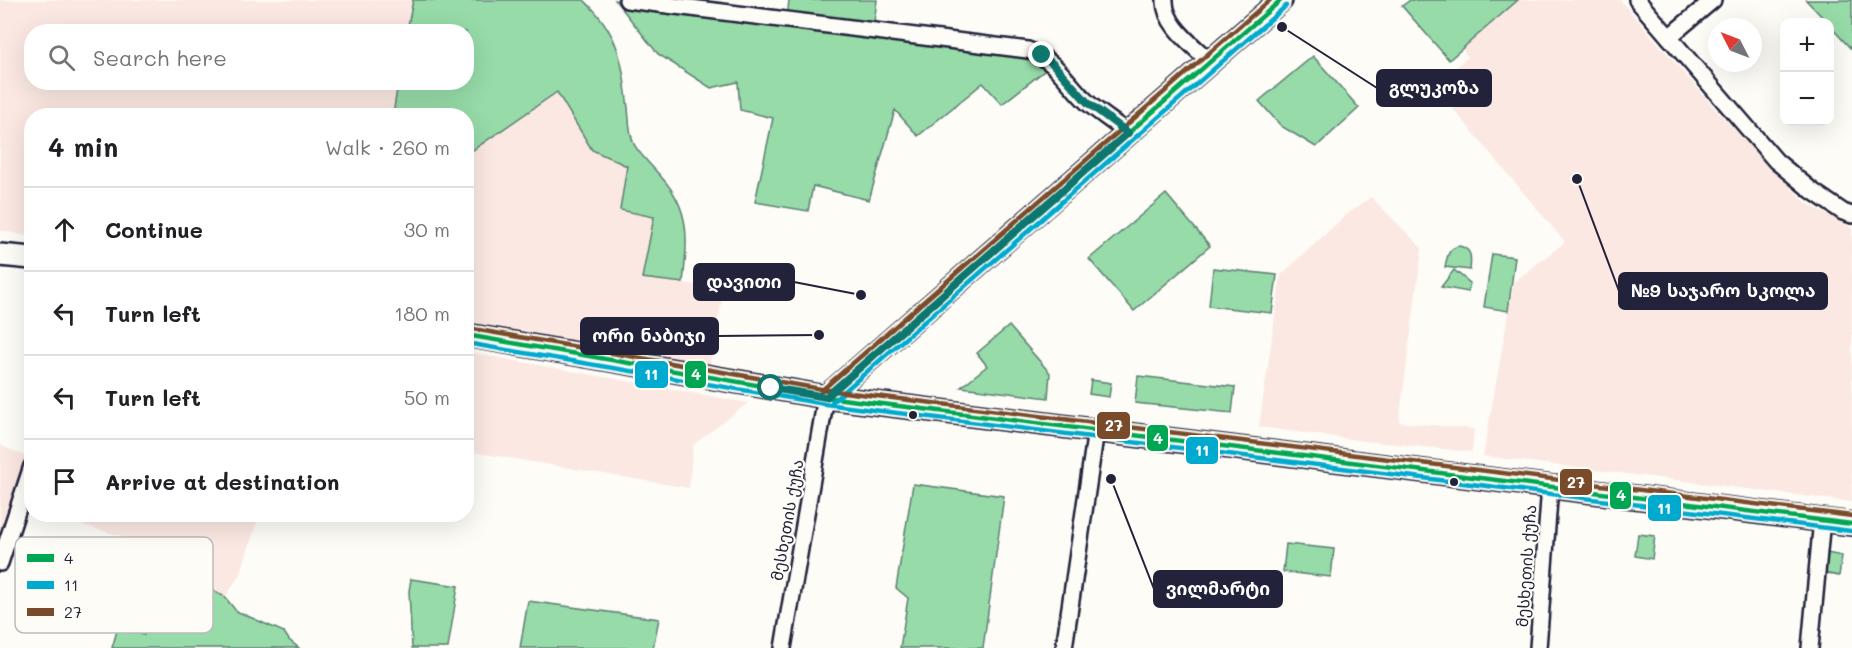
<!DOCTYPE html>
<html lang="en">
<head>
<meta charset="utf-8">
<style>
  body { margin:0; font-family:Mali,"Noto Sans Georgian",sans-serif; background:#f2f2f2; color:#202124 }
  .controls { position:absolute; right:18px; top:18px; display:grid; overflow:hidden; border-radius:12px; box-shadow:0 6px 24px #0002 }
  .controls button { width:54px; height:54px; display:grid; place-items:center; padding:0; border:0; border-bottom:2px solid #e0e0e0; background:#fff; color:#202124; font:30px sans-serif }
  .compass { position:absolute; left:1708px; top:18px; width:54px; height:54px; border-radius:50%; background:#fff; box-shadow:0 6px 24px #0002; rotate:312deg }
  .stop { position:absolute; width:18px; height:18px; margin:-14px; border:4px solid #0f766e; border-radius:50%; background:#fff }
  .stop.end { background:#0f766e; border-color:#fff; box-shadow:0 2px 6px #0008 }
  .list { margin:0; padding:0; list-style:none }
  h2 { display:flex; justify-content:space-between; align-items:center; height:78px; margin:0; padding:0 24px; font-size:26px }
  h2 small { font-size:20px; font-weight:400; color:#757577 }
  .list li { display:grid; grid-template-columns:39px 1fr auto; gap:18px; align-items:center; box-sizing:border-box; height:84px; padding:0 24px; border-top:2px solid #e0e0e0 }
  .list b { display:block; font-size:22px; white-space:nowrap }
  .list em { font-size:20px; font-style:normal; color:#757577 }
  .icon { flex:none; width:33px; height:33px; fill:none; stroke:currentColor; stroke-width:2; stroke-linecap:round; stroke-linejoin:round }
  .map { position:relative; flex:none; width:1852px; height:648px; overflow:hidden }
  .search { position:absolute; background:#fff; box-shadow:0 6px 24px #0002; left:24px; top:24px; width:450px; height:66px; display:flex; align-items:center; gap:15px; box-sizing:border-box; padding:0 21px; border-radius:24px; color:#757577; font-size:22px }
  .panel { position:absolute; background:#fff; box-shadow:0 6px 24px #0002; left:24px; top:108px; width:450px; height:414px; border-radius:24px }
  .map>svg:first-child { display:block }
  .built { fill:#fbe8e2 }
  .green { fill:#96dba8; stroke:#5c7e72; stroke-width:1.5 }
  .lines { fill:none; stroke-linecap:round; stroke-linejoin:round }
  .street-casing { stroke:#22223b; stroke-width:20 }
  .secondary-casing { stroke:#22223b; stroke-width:26 }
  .street { stroke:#fdfcf7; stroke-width:15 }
  .secondary { stroke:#fdfcf7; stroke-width:21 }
  .bus-1-casing { stroke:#fdfcf7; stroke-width:9 }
  .bus-2-casing { stroke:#fdfcf7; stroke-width:9 }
  .bus-3-casing { stroke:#fdfcf7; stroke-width:9 }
  .bus-1 { stroke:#00a651; stroke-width:4.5 }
  .bus-2 { stroke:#00a9ce; stroke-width:4.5 }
  .bus-3 { stroke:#7a4b2a; stroke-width:4.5 }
  .route { stroke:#0f766e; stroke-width:8 }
  .bus-dot { fill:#22223b; stroke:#fdfcf7; stroke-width:2 }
  .labels { text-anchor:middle; stroke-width:4.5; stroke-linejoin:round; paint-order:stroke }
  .street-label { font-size:16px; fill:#22223b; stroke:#fdfcf7 }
  .key { fill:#fdfcf7; stroke:#bbbbbf; stroke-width:1.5 }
  .key-label { font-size:16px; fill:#22223b }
  .leader { fill:none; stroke:#22223b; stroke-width:2 }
  .callout-dot { fill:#22223b; stroke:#fdfcf7; stroke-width:2 }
  .callout { fill:#22223b; stroke:#22223b; stroke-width:2 }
  .callout-label { font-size:18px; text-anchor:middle; font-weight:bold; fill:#fff }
  .line-badge { stroke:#fdfcf7; stroke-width:2 }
  .badge-label { font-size:16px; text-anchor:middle; font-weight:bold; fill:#fff }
</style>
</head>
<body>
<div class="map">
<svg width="1852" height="648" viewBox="0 0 1852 648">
  <rect width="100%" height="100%" fill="#fdfcf7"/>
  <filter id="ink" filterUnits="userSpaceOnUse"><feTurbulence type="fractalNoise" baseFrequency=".0167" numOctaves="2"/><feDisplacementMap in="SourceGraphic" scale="12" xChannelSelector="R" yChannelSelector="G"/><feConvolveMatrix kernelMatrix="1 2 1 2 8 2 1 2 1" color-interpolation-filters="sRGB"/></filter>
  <g filter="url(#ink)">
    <g class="built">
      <polygon points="0,0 413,0 407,31 32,32 32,82 398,83 393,115 32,116 31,237 0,230"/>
      <polygon points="1518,0 1620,0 1721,115 1806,203 1852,228 1852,502 1483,456 1514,282 1565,242 1434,86 1468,57 1462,49"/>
      <polygon points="557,92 592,150 627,166 654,217 642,277 724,289 709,368 467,324 466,154"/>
      <polygon points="1371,197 1422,248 1399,422 1474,429 1472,452 1356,440 1259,427 1281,275 1346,215"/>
      <polygon points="466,352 467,352 748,403 693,445 689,488 467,451"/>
      <polygon points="0,445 27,457 0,548"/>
      <polygon points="85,515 85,514 259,515 240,575 225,597 123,541 124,537 83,525"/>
    </g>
    <g class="green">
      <path d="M413,0h171c36,34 38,61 44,108 1,10 1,26 6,36 4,9 22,26 29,35 29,33 24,64 20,104l-41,-5 12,-61 -34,-7 7,-44 -35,-16 -35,-58 -90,62 -1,-38 -73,-1 5,-32 68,-1v-50l-59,-1z"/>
      <polygon points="615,0 627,0 787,19 789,0 877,0 873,30 1028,50 1053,64 1002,104 983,83 918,136 895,110 869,200 813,186 808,211 755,202 773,118 740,110 738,82 711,88 658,54"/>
      <polygon points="1410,0 1518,0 1449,60 1402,6"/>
      <polygon points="1806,0 1852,0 1852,50 1830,26 1830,22 1827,22"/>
      <polygon points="1313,56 1359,108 1316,147 1281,126 1259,101"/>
      <polygon points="1166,194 1210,246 1134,311 1089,259"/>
      <path d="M1459,246c14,3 12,13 11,24l-25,-3c2,-10 3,-19 14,-21z"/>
      <polygon points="1492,254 1515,257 1508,311 1484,307"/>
      <polygon points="1213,268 1277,275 1272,313 1209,306"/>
      <polygon points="1454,270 1470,283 1468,292 1441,287"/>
      <polygon points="1009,326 1050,373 1048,398 961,387 987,366 977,353"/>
      <polygon points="1138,376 1235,387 1232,413 1135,403"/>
      <polygon points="1091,380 1111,383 1109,397 1089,394"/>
      <polygon points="913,484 1004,496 983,648 900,648 908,598 896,588"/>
      <polygon points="1638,534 1655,536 1652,559 1635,556"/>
      <polygon points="1286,544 1334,549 1331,577 1283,572"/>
      <polygon points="1827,553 1842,556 1839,576 1824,573"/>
      <polygon points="165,564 225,597 236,611 284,632 289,640 299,648 112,648 118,627 144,635"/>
      <polygon points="411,579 458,586 448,648 412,648 409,591"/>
      <polygon points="528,601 659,619 653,648 520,648"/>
    </g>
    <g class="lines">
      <g class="street-casing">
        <g id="street">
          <path d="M627,0l401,50c29,11 38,32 59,52 12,11 28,21 41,31"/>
          <path d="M1165,0c-1,25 29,46 45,62"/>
          <polyline points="1637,0 1776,161 1811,190 1843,212 1852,215"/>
          <polyline points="1669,37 1713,0"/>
          <polyline points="0,563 32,466"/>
          <polyline points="783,648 826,397"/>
          <polyline points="1064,648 1096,430"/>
          <polyline points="1538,648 1550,486"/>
          <polyline points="1810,648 1822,519"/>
        </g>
      </g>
      <g class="secondary-casing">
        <g id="secondary">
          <polyline points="0,255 32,258"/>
          <polyline points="466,335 826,397 1852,524"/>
          <polyline points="826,397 1281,0"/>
        </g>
      </g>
      <use href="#street" class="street"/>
      <use href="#secondary" class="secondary"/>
      <g class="bus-1-casing">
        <g id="bus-1">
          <polyline points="466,335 826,397 1852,524"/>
          <polyline points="826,397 1281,0"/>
        </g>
      </g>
      <g class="bus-2-casing">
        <g id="bus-2">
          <polyline points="466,343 825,404 1851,531"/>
          <polyline points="831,403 1286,6"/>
        </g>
      </g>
      <g class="bus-3-casing">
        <g id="bus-3">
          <polyline points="467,328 827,390 1852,516"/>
          <polyline points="821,391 1270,0"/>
        </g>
      </g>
      <use href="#bus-1" class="bus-1"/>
      <use href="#bus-2" class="bus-2"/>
      <use href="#bus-3" class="bus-3"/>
    </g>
  </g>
  <g class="lines" filter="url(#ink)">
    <polyline class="route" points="771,388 826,397 1128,133 1088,103 1053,64 1042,55"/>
  </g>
  <g class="bus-dot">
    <circle cx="913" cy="415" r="5"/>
    <circle cx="1454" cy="482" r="5"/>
  </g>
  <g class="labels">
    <g class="street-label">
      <text transform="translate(787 520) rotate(-80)" y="6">მესხეთის ქუჩა</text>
      <text transform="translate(1526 566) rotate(-86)" y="6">მესხეთის ქუჩა</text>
    </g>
  </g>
  <rect x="15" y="537" width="198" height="96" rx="9" class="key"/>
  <rect x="27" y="554" width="27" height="8" fill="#00a651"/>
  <rect x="27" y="581" width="27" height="8" fill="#00a9ce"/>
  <rect x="27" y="608" width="27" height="8" fill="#7a4b2a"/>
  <g class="key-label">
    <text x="64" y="564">4</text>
    <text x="64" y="591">11</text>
    <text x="64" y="618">27</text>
  </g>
  <path class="leader" d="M1282 27L1377 88M861 295L794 282M1577 179L1619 291M819 335L718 336M1111 479L1154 589"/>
  <g class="callout-dot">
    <circle cx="1282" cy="27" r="6"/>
    <circle cx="861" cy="295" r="6"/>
    <circle cx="1577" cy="179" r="6"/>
    <circle cx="819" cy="335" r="6"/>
    <circle cx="1111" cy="479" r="6"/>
  </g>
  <g class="callout">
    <rect x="1377" y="70" width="114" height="36" rx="6"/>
    <rect x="694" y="264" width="100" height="36" rx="6"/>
    <rect x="1619" y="273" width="208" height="36" rx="6"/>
    <rect x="581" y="318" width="137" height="36" rx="6"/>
    <rect x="1154" y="571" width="128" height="36" rx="6"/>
  </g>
  <g class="callout-label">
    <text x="1434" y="94">გლუკოზა</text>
    <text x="744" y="288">დავითი</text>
    <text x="1723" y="297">№9 საჯარო სკოლა</text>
    <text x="649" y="342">ორი ნაბიჯი</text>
    <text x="1218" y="595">ვილმარტი</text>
  </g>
  <g class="line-badge">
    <rect x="634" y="360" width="35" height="29" rx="6" fill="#00a9ce"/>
    <rect x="684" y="360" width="23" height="29" rx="6" fill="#00a651"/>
    <rect x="1096" y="411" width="35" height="29" rx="6" fill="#7a4b2a"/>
    <rect x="1146" y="424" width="23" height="28" rx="6" fill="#00a651"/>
    <rect x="1185" y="436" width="34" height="29" rx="6" fill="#00a9ce"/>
    <rect x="1559" y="468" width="34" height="28" rx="6" fill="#7a4b2a"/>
    <rect x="1609" y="481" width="23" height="29" rx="6" fill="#00a651"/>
    <rect x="1647" y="494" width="35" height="28" rx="6" fill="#00a9ce"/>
  </g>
  <g class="badge-label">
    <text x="651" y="380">11</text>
    <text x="696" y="380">4</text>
    <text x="1114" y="431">27</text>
    <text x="1158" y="444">4</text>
    <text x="1202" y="456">11</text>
    <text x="1576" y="488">27</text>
    <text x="1621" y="501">4</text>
    <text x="1664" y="514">11</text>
  </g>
</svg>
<div class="controls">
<button>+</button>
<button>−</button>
</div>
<svg class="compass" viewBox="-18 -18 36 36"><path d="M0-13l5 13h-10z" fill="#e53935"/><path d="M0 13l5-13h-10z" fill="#757577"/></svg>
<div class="stop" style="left:771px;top:388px"></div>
<div class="stop end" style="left:1042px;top:55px"></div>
<div class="search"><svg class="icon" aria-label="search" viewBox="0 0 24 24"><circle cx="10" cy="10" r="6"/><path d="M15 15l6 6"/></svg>Search here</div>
<section class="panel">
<h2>4 min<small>Walk · 260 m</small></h2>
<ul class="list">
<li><svg class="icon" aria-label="ahead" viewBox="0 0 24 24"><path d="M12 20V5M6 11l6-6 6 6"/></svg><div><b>Continue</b></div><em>30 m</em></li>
<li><svg class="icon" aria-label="left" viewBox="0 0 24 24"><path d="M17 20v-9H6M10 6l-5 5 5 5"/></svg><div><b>Turn left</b></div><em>180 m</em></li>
<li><svg class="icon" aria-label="left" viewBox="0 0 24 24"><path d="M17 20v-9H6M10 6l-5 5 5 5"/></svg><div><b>Turn left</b></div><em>50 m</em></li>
<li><svg class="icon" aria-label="arrive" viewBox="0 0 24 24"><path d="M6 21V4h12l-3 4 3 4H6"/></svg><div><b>Arrive at destination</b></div></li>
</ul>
</section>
</div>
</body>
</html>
